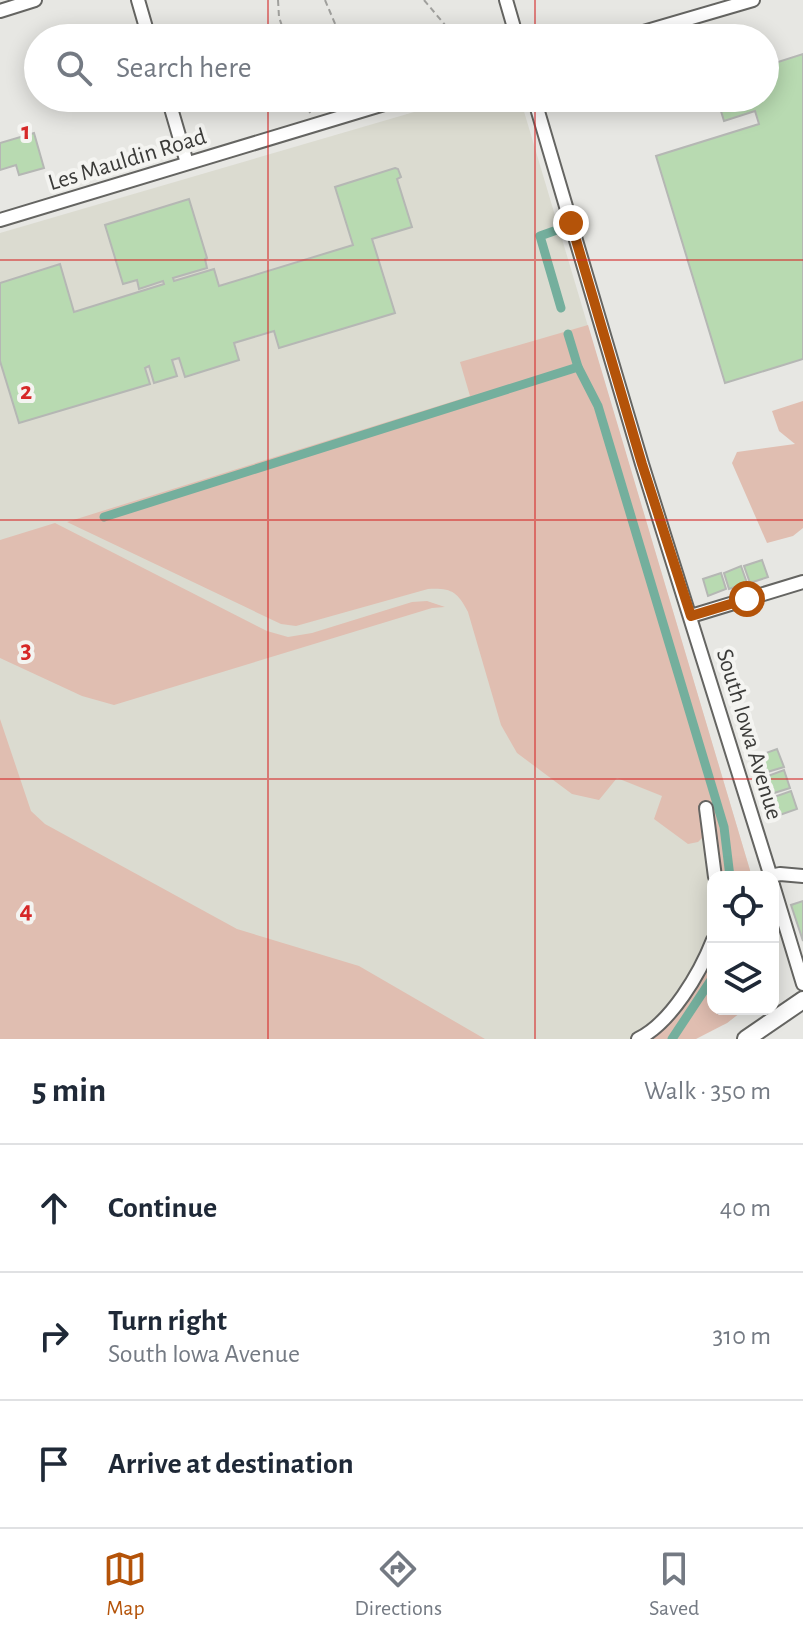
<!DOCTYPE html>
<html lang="en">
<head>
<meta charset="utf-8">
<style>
  body { margin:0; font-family:"Alegreya Sans",sans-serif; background:#f2f2f3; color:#1f2937 }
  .controls { position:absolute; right:24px; bottom:24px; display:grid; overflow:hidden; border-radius:16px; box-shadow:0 4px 20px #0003 }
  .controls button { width:72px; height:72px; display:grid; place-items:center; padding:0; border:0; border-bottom:2px solid #e0e1e3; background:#fff; color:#1f2937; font:40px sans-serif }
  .stop { position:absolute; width:24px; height:24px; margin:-18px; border:6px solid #b45309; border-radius:50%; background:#fff }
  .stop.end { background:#b45309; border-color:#fff; box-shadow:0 2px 8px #0008 }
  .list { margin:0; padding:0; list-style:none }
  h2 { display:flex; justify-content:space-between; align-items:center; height:104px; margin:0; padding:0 32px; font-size:34px }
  h2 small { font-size:26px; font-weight:400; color:#747a83 }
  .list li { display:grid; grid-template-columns:52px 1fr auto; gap:24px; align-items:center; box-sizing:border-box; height:128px; padding:0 32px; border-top:2px solid #e0e1e3 }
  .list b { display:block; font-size:30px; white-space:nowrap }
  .list p { margin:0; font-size:26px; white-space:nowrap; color:#747a83 }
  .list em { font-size:26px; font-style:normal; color:#747a83 }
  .icon { flex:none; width:44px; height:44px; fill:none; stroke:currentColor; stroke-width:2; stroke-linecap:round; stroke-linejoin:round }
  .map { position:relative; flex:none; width:803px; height:1039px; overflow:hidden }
  .search { position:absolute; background:#fff; box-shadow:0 4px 20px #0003; left:24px; right:24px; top:24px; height:88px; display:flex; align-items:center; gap:20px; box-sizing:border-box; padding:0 28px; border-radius:44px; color:#747a83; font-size:30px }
  .sheet { height:488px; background:#fff }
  nav { display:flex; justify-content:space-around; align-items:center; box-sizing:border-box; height:112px; border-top:2px solid #e0e1e3; background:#fff; font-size:22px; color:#747a83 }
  nav a { display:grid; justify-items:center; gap:4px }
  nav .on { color:#b45309 }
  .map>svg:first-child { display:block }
  .built { fill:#dbdbd0 }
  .green { fill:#e0beb1 }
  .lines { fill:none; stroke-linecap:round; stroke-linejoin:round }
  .canal { stroke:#74af9d; stroke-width:9 }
  .building { fill:#b8dab1; stroke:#b5b7b4; stroke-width:2 }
  .minor-casing { stroke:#656562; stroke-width:16 }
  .major-casing { stroke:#656562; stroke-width:20 }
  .path { stroke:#a0a09d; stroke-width:2; stroke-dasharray:6 4; stroke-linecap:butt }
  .minor { stroke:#fff; stroke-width:12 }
  .major { stroke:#fff; stroke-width:16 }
  .route { stroke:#b45309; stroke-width:10 }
  .grid { fill:none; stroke:#d62828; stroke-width:2; stroke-opacity:0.55 }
  .labels { text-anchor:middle; stroke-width:8; stroke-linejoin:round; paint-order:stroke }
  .street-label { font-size:24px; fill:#3b3b39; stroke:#f4f4f1 }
  .grid-label { font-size:26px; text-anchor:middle; font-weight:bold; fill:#d62828; stroke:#f4f4f1; stroke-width:8; stroke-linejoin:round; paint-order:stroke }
</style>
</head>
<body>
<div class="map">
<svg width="803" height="1039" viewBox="0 0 803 1039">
  <rect width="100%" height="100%" fill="#e7e7e3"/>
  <polygon class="built" points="462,98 520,98 752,877 713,877 713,1009 745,1009 727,1023 688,1039 0,1039 0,233"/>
  <g class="green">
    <path d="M588,325l164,552h-37l-6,-74 -9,1 3,33 -5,5 -10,2 -34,-25 8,-23 -45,-18 -18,22 -27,-6 -55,-41 -16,-28 -33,-113c-11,-21 -17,-24 -40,-23l-132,37 -15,-2 -214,-102 403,-126 -10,-34z"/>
    <polygon points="803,401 803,528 793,536 767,543 732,463 737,452 795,444 779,431 772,411"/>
    <polygon points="55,523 267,631 288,637 312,633 412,602 427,601 445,607 432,608 114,705 82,696 0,658 0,540"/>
    <polygon points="0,719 31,811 45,824 237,929 359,966 485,1039 0,1039"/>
    <polygon points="713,955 713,1009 745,1009 727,1023 696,1039 648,1039 672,1022"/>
  </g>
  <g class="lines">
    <g class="canal">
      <polyline points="554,231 540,236 561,308"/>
      <polyline points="568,334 578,367 598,406 724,827 730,877"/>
      <polyline points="104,517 578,367"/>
      <polyline points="672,1039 713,977"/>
    </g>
  </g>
  <g class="building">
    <polygon points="803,54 803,359 725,383 656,156 759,124 755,111 724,121 717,98 765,98 765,59 773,56 775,63"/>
    <polygon points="34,133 44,168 19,175 16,165 0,170 0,143"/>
    <polygon points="395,168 398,169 401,177 397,179 412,227 372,239 395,313 279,348 274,331 234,343 239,360 185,377 179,358 172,360 177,376 154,383 149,366 145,368 150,384 19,423 0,361 0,283 60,264 74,312 164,284 163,281 139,289 137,280 123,284 105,225 189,199 207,258 205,259 207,268 173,278 174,281 214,269 219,286 353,245 335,187"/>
    <polygon points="762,560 768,577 750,583 744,566"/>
    <polygon points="741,566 747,583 729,589 724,573"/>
    <polygon points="721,573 726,589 708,596 703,579"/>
    <polygon points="777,749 784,767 764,773 758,756"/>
    <polygon points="784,770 790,788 771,794 765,777"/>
    <polygon points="791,791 797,809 777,816 771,798"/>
    <polygon points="803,901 803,941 791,905"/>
  </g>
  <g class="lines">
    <g class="minor-casing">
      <g id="minor">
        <polyline points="138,0 149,38"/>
        <polyline points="506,0 517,38"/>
        <polyline points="0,11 35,0"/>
        <polyline points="623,38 753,0"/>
        <polyline points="168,98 187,163"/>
        <polyline points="534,98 642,464 771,877"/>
        <polyline points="0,220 404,98"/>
        <polyline points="691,616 803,582"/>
        <polyline points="706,808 715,877"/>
        <polyline points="770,876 780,874 803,876"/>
        <polyline points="773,885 803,984"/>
        <path d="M638,1039c33,-16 62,-66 75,-99"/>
      </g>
    </g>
    <g class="major-casing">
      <polyline id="major" points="746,1039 803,1000"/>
    </g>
    <g class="path">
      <polyline points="278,0 279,17 286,38"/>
      <polyline points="325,0 341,38"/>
      <polyline points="424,0 456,38"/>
      <polyline points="305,98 311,116"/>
    </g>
    <use href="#minor" class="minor"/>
    <use href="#major" class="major"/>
  </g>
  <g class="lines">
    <polyline class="route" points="571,223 642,464 691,616 747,599"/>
  </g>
  <path class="grid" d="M268,0v38M535,0v38M268,98v941M535,98v941M0,260h803M0,520h803M0,779h803"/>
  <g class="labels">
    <g class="street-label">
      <text transform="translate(127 159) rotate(-17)" y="8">Les Mauldin Road</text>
      <text transform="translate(750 734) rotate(73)" y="8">South Iowa Avenue</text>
    </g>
  </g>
  <g class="grid-label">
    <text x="26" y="139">1</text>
    <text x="26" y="399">2</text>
    <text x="26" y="658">3</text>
    <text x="26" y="918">4</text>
  </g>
</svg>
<div class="controls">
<button><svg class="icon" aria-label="locate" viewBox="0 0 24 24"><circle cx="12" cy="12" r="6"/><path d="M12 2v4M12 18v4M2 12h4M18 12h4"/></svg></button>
<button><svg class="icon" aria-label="layers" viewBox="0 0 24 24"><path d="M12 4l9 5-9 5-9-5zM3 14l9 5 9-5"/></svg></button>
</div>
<div class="stop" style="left:747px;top:599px"></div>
<div class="stop end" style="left:571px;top:223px"></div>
<div class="search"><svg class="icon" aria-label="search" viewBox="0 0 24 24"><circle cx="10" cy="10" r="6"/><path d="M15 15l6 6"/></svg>Search here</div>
</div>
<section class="sheet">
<h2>5 min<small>Walk · 350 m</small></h2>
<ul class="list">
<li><svg class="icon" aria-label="ahead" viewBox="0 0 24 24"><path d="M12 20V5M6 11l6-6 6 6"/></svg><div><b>Continue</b></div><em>40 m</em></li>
<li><svg class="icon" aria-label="right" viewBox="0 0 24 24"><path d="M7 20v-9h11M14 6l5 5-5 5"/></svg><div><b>Turn right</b><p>South Iowa Avenue</p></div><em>310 m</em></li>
<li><svg class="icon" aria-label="arrive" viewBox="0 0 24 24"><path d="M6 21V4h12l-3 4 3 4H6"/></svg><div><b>Arrive at destination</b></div></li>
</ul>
</section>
<nav>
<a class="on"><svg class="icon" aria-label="map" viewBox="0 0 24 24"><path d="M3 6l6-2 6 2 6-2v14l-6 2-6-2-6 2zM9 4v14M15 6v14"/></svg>Map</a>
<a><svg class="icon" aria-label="directions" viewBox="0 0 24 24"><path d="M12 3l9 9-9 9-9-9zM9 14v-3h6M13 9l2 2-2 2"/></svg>Directions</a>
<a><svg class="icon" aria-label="saved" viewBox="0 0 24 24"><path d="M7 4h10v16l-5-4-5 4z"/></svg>Saved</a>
</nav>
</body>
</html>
